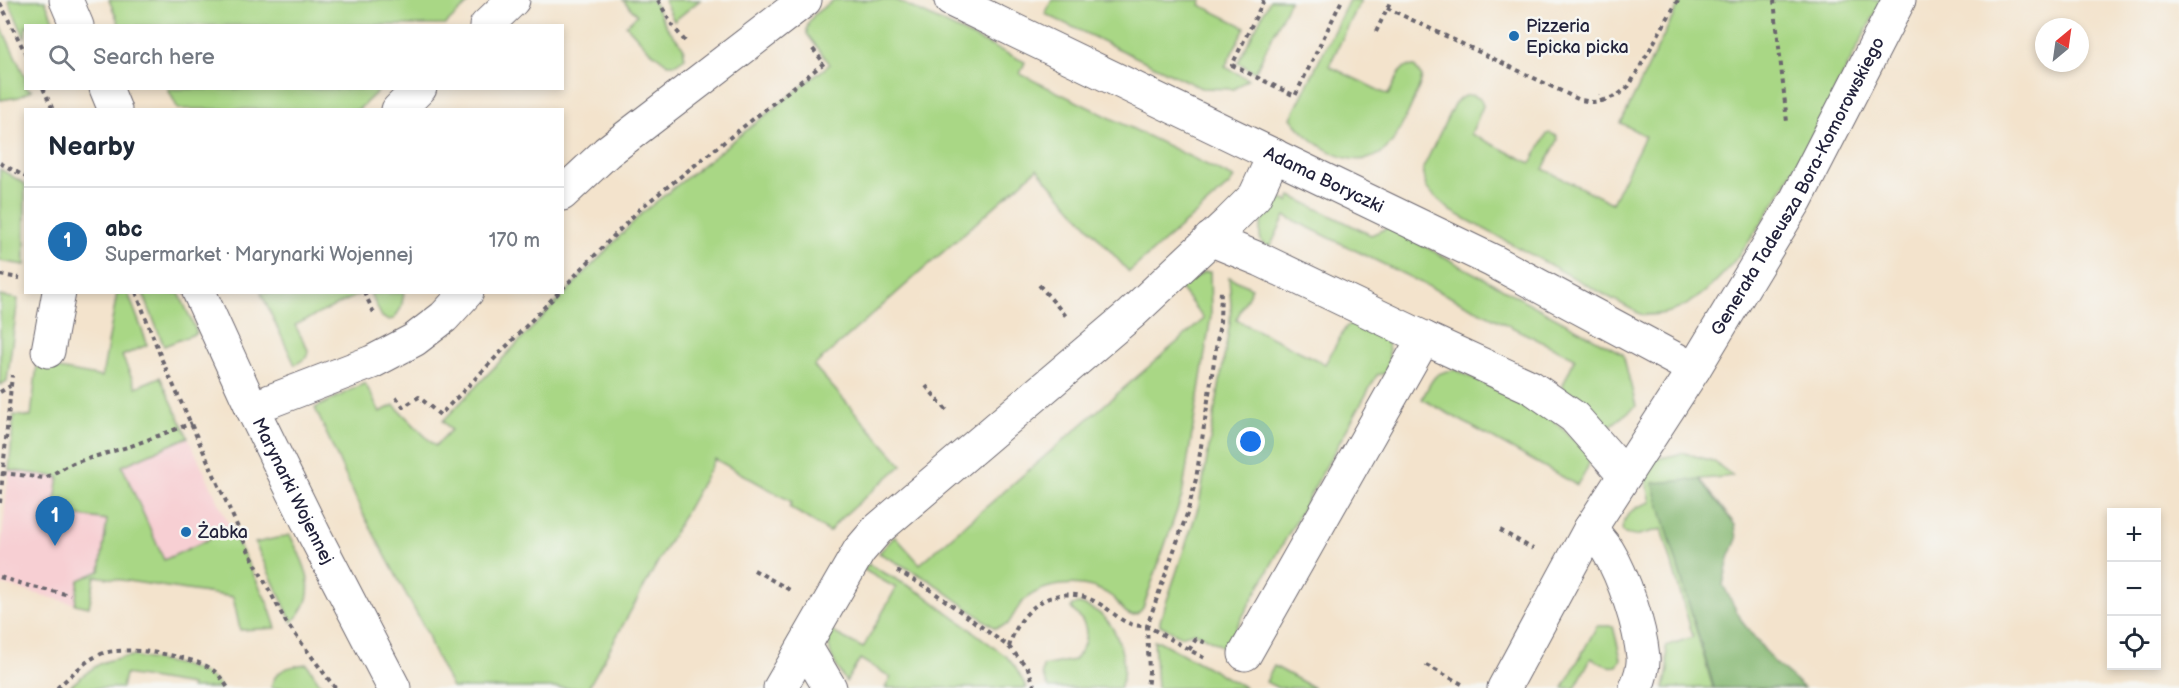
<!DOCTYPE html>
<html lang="en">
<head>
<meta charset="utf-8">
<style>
  body { margin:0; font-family:"Balsamiq Sans",sans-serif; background:#f2f2f3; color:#1f2937 }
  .controls { position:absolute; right:18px; bottom:18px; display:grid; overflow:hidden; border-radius:0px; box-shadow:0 3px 9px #0003 }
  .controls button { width:54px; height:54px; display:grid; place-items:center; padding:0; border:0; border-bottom:2px solid #e0e1e3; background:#fff; color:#1f2937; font:30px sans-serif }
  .compass { position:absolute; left:2035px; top:18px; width:54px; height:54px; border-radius:50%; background:#fff; box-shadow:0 3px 9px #0003; rotate:29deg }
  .you { position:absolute; left:1251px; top:442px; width:21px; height:21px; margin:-15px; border:4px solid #fff; border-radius:50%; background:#1a73e8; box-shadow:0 0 0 9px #1a73e833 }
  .badge { display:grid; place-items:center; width:39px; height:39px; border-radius:50%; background:#1f6fb2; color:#fff; font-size:20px; font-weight:700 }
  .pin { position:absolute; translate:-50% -50px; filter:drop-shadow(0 2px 3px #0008) }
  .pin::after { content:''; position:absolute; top:32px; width:21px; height:18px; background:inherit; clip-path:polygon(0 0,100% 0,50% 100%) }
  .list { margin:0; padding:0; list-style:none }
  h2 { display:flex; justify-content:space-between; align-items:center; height:78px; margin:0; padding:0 24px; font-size:26px }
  h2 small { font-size:20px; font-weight:400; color:#747a83 }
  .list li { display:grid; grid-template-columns:39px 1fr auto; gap:18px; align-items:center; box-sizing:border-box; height:108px; padding:0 24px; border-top:2px solid #e0e1e3 }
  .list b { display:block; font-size:22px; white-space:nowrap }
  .list p { margin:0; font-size:20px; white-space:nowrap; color:#747a83 }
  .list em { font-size:20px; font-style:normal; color:#747a83 }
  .icon { flex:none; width:33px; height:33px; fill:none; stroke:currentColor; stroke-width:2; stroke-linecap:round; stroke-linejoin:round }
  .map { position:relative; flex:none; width:2179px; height:688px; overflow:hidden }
  .search { position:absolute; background:#fff; box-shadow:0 3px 9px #0003; left:24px; top:24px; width:540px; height:66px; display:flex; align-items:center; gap:15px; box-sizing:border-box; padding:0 21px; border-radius:0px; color:#747a83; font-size:22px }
  .panel { position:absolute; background:#fff; box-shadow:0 3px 9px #0003; left:24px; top:108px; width:540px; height:186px; border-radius:0px }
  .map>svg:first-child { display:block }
  .built { fill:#f7cfd3 }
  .green { fill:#a9d785; stroke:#667c60; stroke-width:1.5 }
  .forest { fill:#86b872; stroke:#546d56; stroke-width:1.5 }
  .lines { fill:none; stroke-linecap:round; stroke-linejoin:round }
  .minor-casing { stroke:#6b666e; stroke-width:35 }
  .path { stroke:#6b666e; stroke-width:4; stroke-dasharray:4.5 4.5; stroke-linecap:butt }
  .minor { stroke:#fff; stroke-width:33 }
  .poi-dot { fill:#1f6fb2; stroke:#f6f6f2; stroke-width:2 }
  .labels { text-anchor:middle; stroke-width:5; stroke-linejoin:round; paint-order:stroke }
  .poi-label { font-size:18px; fill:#22223b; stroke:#f6f6f2; text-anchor:start }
  .street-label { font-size:18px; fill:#22223b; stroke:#f6f6f2 }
</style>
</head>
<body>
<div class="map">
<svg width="2179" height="688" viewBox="0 0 2179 688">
  <rect width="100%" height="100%" fill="#f6f6f2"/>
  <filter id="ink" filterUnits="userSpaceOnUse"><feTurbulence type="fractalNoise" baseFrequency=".0167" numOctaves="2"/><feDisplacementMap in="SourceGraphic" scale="12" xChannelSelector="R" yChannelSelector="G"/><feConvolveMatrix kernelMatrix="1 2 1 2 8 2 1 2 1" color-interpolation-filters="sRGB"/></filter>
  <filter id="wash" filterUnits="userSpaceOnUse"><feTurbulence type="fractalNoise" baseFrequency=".008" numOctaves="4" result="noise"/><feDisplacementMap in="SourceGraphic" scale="24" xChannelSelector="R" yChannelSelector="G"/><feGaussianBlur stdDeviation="1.35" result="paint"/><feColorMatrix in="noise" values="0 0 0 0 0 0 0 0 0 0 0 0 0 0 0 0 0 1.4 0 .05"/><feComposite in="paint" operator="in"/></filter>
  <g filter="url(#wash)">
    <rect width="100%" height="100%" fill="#f3e3cc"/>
    <g class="built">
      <polygon points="188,437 231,529 164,560 122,466"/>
      <polygon points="9,470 59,477 54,512 107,519 100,571 79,580 75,604 0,584 0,557"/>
    </g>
    <g class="green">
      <polygon points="8,0 45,0 55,25 26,26 25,38"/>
      <polygon points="109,0 472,0 445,25 120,26"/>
      <polygon points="623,0 652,0 667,27 683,47 685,58 676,64 668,64 648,49 626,25 637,15"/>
      <polygon points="664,0 700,0 674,21"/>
      <path d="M834,0h62l129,62 -5,12 214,104 -5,7 -100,87 -92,-103 -223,197 88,99 -62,54 -11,13 -40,-25 3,-5 -77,-43 -127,229h-136l-20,-40 -4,-13 -66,-123 -47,-104 50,-25 15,29 14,-7 41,41 16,-16 -8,-9 199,-208 188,-149 -23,-30c-2,-17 15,-25 27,-34z"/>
      <polygon points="1052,0 1202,0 1200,5 1245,27 1225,67 1248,79 1234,89 1201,88 1045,14"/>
      <polygon points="1270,0 1290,0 1255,72 1238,63"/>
      <path d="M1349,0h12l-32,66 59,29 12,-23 5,-5 9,-1 8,11c-4,16 -24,61 -35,71 -30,30 -78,-5 -96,-30z"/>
      <path d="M1681,0h201c-18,35 -36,70 -55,106 -29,56 -89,178 -149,203 -11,5 -25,6 -36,6l-191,-104 -25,-23 -3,-20 31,-64c8,-8 16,-13 27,-4l2,6 -12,28 60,29 16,-29 3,-1 7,3 1,4 -15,29 69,34 33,-67 -24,-13z"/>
      <polygon points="0,24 25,77 26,88 32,90 19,97 0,100"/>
      <polygon points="168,89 380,89 358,110 178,109"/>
      <polygon points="0,169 25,184 25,265 0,261"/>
      <path d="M1291,196l80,39 18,-8 234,127 13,52 -26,20 -5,2 -43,-41 13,-29 -290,-142 -14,29 -4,1 -5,-3c-7,-17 6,-33 20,-44l6,3z"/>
      <path d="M1204,272h6l1,44 -29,180 -39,112c-3,3 -6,8 -11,7 -8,0 -14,-14 -20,-18 -23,-17 -62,-17 -85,1 -9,7 -13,17 -19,26l-13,4 -66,-48 -50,-27 16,-17 25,28 284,-245 -24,-31z"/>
      <path d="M1229,277l23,11 -16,32 89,44 21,-37c16,-12 40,4 43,23 1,8 -1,15 -3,23l-9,2 -152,273 -30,-16 -15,4 -20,-11v-4l39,-116 31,-182 1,-18z"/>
      <polygon points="357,292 360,294 295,325 308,350 307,357 295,365 261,293"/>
      <polygon points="117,293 128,293 147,343 147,345 122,356 136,387 160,377 188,437 122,466 164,560 231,529 268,604 276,628 240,630 233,597 95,576 89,607 75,604 79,580 100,571 107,520 53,512 59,477 9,470 14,415 31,417 37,365 102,377"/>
      <polygon points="143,293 179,293 197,333 164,346"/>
      <polygon points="370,293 404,293 401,308 394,319 387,320 382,317"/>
      <polygon points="0,296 18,299 7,381 0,385"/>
      <path d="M1456,370l91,44 43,41c1,11 -8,21 -13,30l-155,-86c11,-20 10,-27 34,-29z"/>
      <path d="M1684,453l29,8 20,15 -79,8 59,204h-49l4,-18 -2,-24 27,-9 -31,-108 -27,7 -10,-2 -3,-4c2,-18 14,-23 29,-28l-9,-40z"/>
      <path d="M290,535c15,30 32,60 2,87l-37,-79z"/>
      <path d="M868,564l55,30 84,63 8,10 12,21h-142l6,-11 -31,-18 -14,23c-10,-17 -22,-31 -15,-51l32,17 33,-60 -32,-18z"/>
      <path d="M1080,604c9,3 18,7 25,14 15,16 24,49 15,70h-71l-7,-14 1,-8 31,-6c10,-11 17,-28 7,-41 -3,-4 -7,-7 -10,-11l1,-3z"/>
      <path d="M1597,626h16l8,33 -4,7c-11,2 -17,-4 -26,-8l-16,30h-12z"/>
      <polygon points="1154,641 1159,641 1246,688 1157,688"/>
      <path d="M133,656c26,6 73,8 88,32h-30v-3l-66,-11 -3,14h-54c25,-21 32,-29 65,-32z"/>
      <path d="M307,664l16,24h-52c3,-19 19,-22 36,-24z"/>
      <polygon points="1274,666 1314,688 1278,688 1266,682"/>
    </g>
    <polygon class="forest" points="1700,479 1735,525 1737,539 1729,558 1723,585 1743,623 1774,662 1804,688 1714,688 1653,483"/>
  </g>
  <g filter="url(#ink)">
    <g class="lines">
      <g class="minor-casing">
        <g id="minor">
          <polyline points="66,0 77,26"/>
          <path id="s1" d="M951,0l542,261 201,108"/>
          <polyline points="486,26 513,0"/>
          <polyline points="106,88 115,110"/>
          <polyline points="398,110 420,88"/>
          <polyline points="562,194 607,152 805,0"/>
          <polyline points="1210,239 1261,260 1424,338"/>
          <path id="s2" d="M199,292l53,116 62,126 80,154"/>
          <polyline points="48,351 59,292"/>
          <polyline points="252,408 372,362 414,340 444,317 467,292"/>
          <path d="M1590,529c6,7 13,14 18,22 16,26 32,75 35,106 1,10 -3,21 -7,31"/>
          <polyline points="805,646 830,688"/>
          <polyline points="1245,654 1424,338 1531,387 1574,417 1625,475"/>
          <polyline points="780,688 859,551 877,530 1131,314 1228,223 1255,196 1274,155"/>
          <path id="s3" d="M1504,688l86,-159 104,-160 102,-169 103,-200"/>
        </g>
      </g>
      <g class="path">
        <polyline points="658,0 672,25 685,41"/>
        <polyline points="1264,0 1232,65 1295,96 1342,0"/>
        <polyline points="1774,0 1787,122"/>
        <polyline points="0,3 26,54"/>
        <polyline points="1387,8 1580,100 1593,102 1602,101 1600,94"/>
        <polyline points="1376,32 1391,0"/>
        <polyline points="43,88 53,110"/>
        <polyline points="1602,101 1618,95 1629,86 1678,0"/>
        <polyline points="0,163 26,177"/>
        <polyline points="0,275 20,278"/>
        <polyline points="1039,285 1066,316"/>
        <polyline points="562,289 642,207 824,63 812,48"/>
        <polyline points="136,292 162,360 249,552 286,622 335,688"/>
        <polyline points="364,292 375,315"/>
        <polyline points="926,386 949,413"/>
        <polyline points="0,392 10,386"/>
        <polyline points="396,397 403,407 419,397 440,415 559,292"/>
        <polyline points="2,473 45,478 73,463 131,446 192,423"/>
        <polyline points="0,503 12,375"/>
        <polyline points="1500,530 1533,549"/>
        <polyline points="754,570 790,590"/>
        <polyline points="897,571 928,588 1009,647 1028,668 1035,688"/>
        <polyline points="0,577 33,587 70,595"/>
        <path d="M1009,647c11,-41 49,-67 89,-44 20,11 24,24 49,23l2,46 -2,16"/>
        <polyline points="1189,650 1196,639 1206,643"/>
        <polyline points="1204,658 1147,626 1187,514 1196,479 1220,322 1221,289"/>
        <polyline points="1426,665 1462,684"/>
        <path d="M57,688c14,-12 27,-27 44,-34 23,-9 87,1 109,14 8,5 13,12 18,20"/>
      </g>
      <use href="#minor" class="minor"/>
    </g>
  </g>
  <g class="poi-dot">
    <circle cx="1514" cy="36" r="6"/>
    <circle cx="186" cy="532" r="6"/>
  </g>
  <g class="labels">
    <g class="poi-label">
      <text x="1526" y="32">Pizzeria<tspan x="1526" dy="21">Epicka picka</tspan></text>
      <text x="198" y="538">Żabka</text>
    </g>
    <g class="street-label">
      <text dy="6" stroke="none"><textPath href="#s1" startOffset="414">Adama Boryczki</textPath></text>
      <text dy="6" stroke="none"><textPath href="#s3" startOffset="582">Generała Tadeusza Bora-Komorowskiego</textPath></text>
      <text dy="6" stroke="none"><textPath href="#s2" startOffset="220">Marynarki Wojennej</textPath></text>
    </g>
  </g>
</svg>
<div class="controls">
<button>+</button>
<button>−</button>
<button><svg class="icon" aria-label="locate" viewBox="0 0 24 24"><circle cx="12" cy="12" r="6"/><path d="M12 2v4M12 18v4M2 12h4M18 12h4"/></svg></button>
</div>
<svg class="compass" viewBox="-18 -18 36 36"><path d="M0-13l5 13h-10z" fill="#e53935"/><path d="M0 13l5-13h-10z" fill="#747a83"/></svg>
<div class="you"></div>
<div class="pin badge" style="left:55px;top:546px">1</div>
<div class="search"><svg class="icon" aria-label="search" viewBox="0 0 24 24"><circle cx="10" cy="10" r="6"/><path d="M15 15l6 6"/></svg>Search here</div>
<section class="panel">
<h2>Nearby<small></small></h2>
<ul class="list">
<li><span class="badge">1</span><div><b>abc</b><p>Supermarket · Marynarki Wojennej</p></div><em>170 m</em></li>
</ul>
</section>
</div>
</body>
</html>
